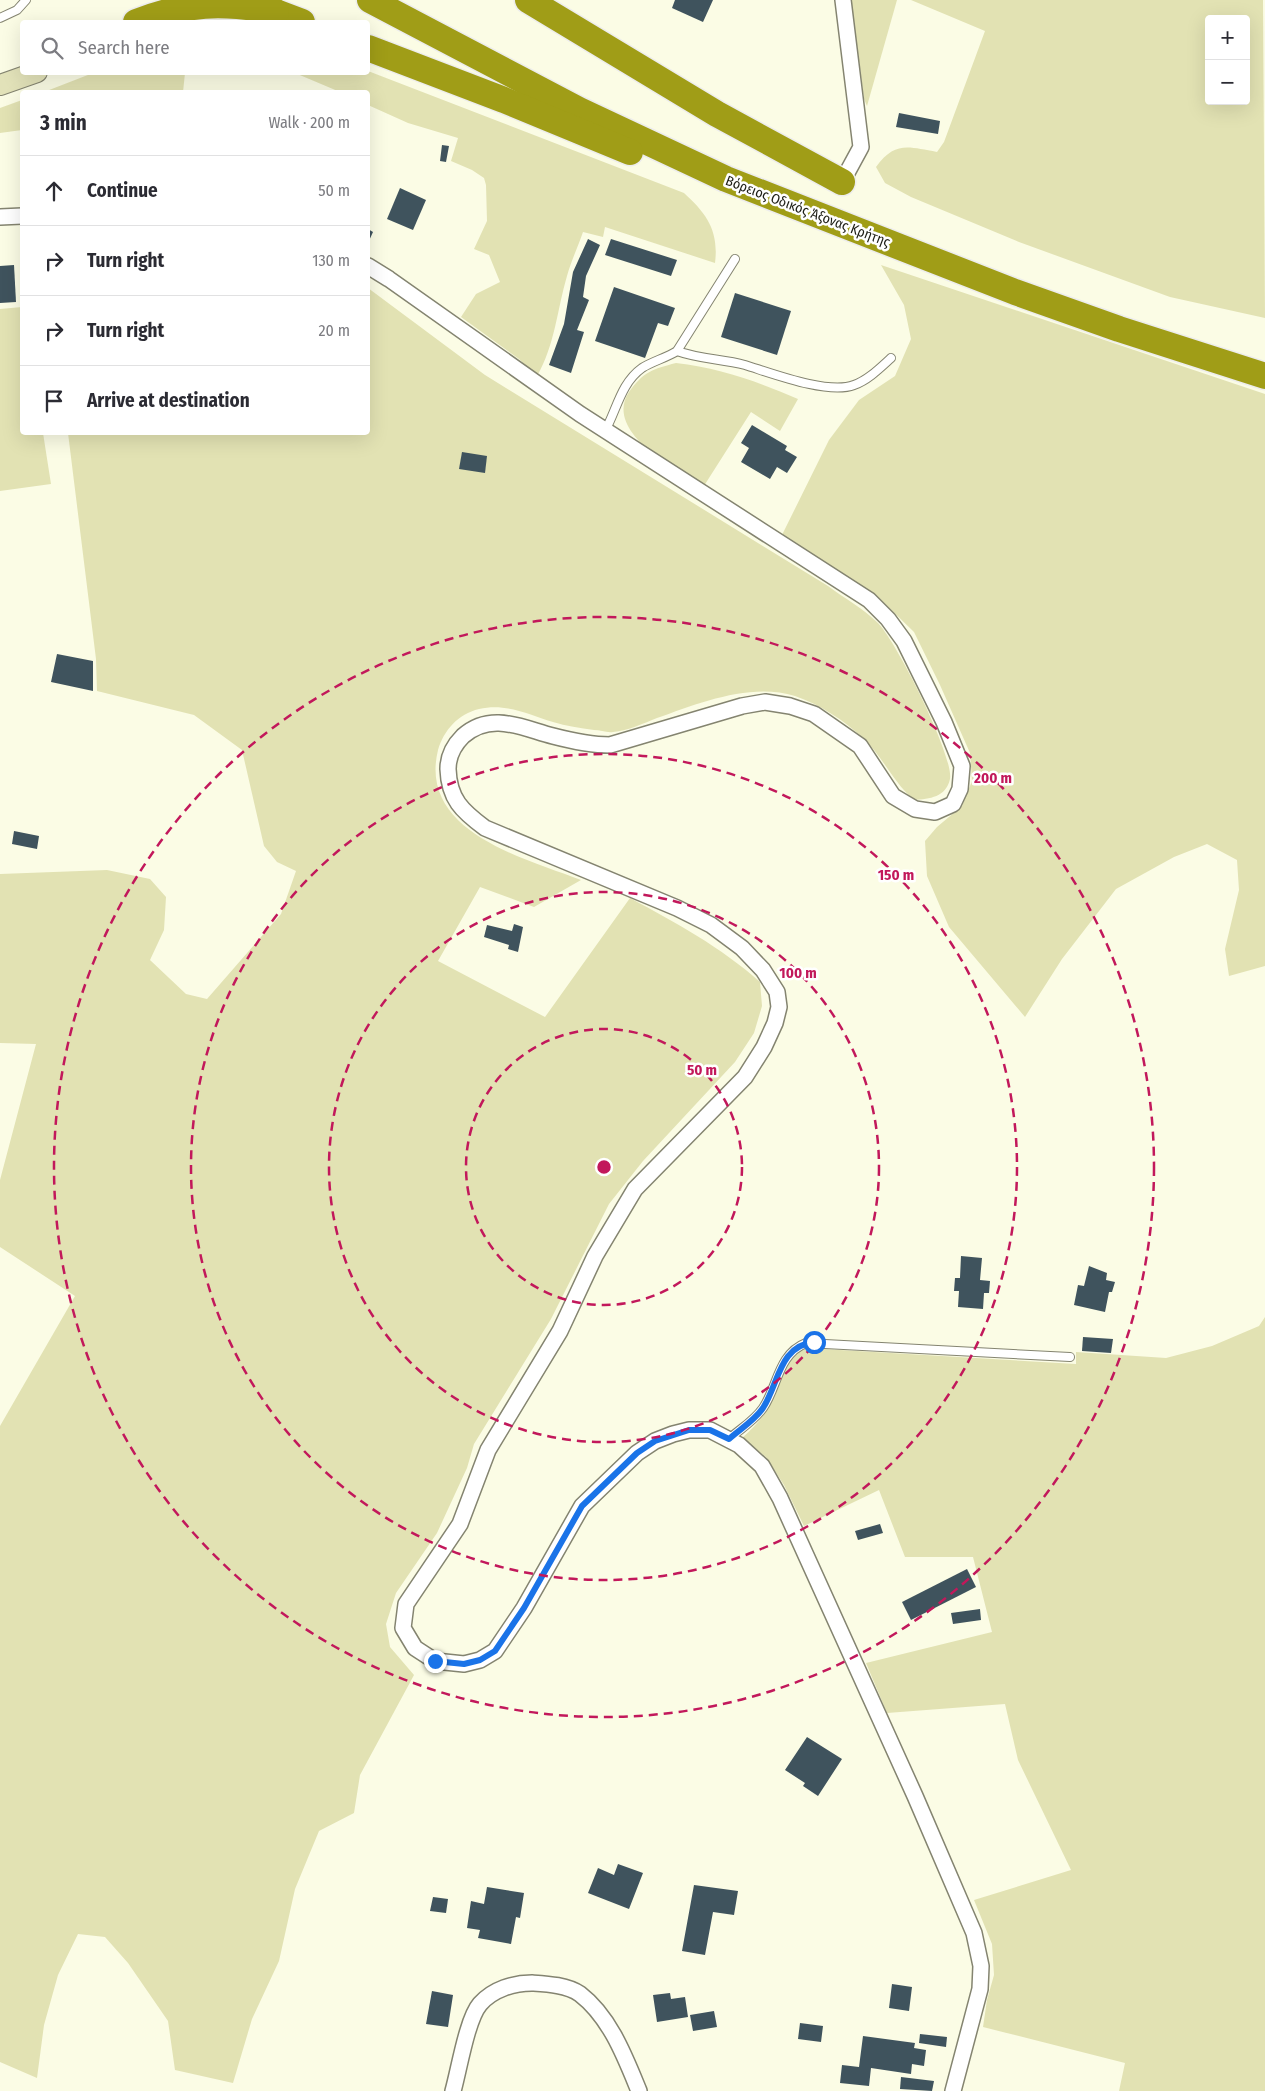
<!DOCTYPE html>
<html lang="en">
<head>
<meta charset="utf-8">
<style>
  body { margin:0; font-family:"Fira Sans Condensed",sans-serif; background:#f7f7f7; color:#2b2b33 }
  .controls { position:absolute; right:15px; top:15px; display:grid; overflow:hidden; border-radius:5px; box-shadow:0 5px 20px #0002 }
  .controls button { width:45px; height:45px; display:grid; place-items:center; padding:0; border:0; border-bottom:1px solid #e1e1e2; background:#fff; color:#2b2b33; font:25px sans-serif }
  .stop { position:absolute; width:15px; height:15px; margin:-11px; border:4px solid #1a73e8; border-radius:50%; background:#fff }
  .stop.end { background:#1a73e8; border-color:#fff; box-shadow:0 1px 5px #0008 }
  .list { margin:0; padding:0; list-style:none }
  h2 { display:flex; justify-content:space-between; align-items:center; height:65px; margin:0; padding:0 20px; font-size:21px }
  h2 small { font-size:16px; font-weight:400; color:#7c7c81 }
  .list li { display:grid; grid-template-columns:32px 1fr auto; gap:15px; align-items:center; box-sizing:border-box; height:70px; padding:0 20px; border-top:1px solid #e1e1e2 }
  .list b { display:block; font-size:19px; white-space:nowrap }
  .list em { font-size:16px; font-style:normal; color:#7c7c81 }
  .icon { flex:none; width:28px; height:28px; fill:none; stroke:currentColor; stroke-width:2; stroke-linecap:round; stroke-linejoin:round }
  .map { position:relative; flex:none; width:1265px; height:2091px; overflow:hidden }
  .search { position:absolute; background:#fff; box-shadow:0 5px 20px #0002; left:20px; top:20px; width:350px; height:55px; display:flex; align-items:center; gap:12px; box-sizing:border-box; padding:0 18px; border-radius:5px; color:#7c7c81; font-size:19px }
  .panel { position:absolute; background:#fff; box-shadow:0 5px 20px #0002; left:20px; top:90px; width:350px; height:345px; border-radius:5px }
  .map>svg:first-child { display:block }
  .green { fill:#e2e2b3; fill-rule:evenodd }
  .building { fill:#3f535d }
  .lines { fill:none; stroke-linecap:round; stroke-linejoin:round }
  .lane-casing { stroke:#848470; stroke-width:10 }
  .street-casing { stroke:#848470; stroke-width:18 }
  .secondary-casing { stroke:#848470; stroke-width:22 }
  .highway-casing { stroke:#ededec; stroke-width:29 }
  .lane { stroke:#fff; stroke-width:8 }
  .street { stroke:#fff; stroke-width:15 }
  .secondary { stroke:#e2e2b9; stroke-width:20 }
  .highway { stroke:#a09d17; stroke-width:26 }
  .route { stroke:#1a73e8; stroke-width:6 }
  .ring { fill:none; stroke:#c2185b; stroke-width:2.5; stroke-dasharray:9 6 }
  .labels { text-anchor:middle; stroke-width:5; stroke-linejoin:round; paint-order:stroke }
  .street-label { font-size:14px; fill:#1e1e16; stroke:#fff }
  .centre { fill:#c2185b; stroke:#fff; stroke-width:2.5 }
  .ring-label { font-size:15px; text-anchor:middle; font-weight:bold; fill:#c2185b; stroke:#fff; stroke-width:5; stroke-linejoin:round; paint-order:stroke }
</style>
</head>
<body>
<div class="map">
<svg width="1265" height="2091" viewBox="0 0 1265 2091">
  <rect width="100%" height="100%" fill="#fbfce5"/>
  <g class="green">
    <polygon points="851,0 897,0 867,106 864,99"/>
    <path d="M911,0h352l2,318 -95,-21 -151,-55 -108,-45 -26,-14 -9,-16c19,-26 32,-20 61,-15l7,-10 41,-111zM1209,19h37v82h-37z"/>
    <polygon points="237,14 255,22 197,22"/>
    <path d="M368,71l316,122c23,21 35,38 31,70l-110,-36 -2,10 -20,-5c-5,15 -12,29 -16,44 -10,34 -12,69 -30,100l-18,-17 -58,-42 15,-23 24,-12 -11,-27 -15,-6 13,-28 -1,-36 -2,-7 -12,-8 -21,-9 7,-23 -50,-15 -40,-18v-13h-28l-45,-19z"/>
    <polygon points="93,73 93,72 185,73 183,92 44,92"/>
    <polygon points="22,100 22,130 0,133 0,108"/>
    <polygon points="881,265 1265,394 1265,966 1229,976 1225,949 1239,890 1237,860 1207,844 1174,857 1116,889 1062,959 1025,1017 949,927 927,876 925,841 937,827 962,806 972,781 970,753 940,685 914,632 878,597 781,537 829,440 859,400 895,376 911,339 904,305"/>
    <path d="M368,288l117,87 343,211c16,12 36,23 50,37 18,18 76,133 72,156 -4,18 -20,20 -36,21 -21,-18 -31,-43 -51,-62 -18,-17 -44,-34 -68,-42 -44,-14 -96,7 -138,22 -13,5 -29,13 -44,14 -6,1 -13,-2 -19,-2 -14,-2 -28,-4 -41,-8 -26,-8 -47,-19 -74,-13 -21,5 -35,21 -41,41 -20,82 86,108 143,130l-47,27 -54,-20 -42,74 107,56 85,-119c46,25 91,49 130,84l2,24 -8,27 -19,29 -92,99 -34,43 -58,115 -77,125 -7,24 -30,65 -41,60 -10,31 4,23 24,28 -54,100 -6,38 -35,18 -24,58 -16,72 -27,58 -19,64 -58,-13 -7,-49 -40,-58 -23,-26 -27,-3 -20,41 -14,50 -7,53 -37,-16v-636l75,-130 -75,-49v-67l36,-136 -36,-1v-169l107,-4 43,9 16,18 -2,33 -14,30 36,34 21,5 74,-85 15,-43 -19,-9 -13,-16 -22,-96 -48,-35 -97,-24 -1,-32 -28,-226 300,-1z"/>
    <polygon points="22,307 22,432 43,433 51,484 0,491 0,309"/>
    <path d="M676,363c44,5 83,19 122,36l-18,32 -29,-19 -49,77c-26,-19 -99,-58 -73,-97 14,-20 24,-23 47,-29z"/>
    <path d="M1265,1317v774h-146l6,-28 -142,-36 4,-27 7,-25 -2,-31 -18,-44 97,-30 -53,-110 -13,-56 -118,9 -21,-50 126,-31 -19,-75h-68l-26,-67 -75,36 -20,-41 -18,-28 -24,-19c10,-9 19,-18 26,-30 11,-18 15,-53 38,-60l270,16v-12l90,6 46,-12 47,-20z"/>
  </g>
  <g class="building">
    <polygon points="675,0 713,0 703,22 672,8"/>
    <polygon points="899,113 940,121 938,134 896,127"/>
    <polygon points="442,145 449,146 446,162 440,161"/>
    <polygon points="368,147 370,159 368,159"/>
    <polygon points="400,188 426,200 413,230 387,219"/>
    <polygon points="368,229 373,232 368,243"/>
    <polygon points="588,239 600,245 586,276 583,297 589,300 577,330 584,332 571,373 549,365 564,324 573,272"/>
    <polygon points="611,239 677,260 671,276 605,255"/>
    <polygon points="14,265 16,302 0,303 0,266"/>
    <polygon points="614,287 675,308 668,326 658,323 645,358 595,341"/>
    <polygon points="735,293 791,311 777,355 721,337"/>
    <polygon points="752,425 787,446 785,450 797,457 787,473 777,467 770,479 741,462 749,448 741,443"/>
    <polygon points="462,452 487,456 485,473 459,469"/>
    <polygon points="57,654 93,661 93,691 51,682"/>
    <polygon points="14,831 39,836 37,849 12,844"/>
    <polygon points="514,924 523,927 518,952 508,949 509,945 484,937 487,925 512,931"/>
    <polygon points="961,1256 982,1258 980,1280 990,1281 989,1293 984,1293 983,1309 958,1307 959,1291 954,1291 955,1278 960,1278"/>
    <polygon points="1089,1266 1107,1273 1106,1280 1115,1282 1112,1292 1109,1292 1105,1312 1074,1305 1078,1285 1084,1286"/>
    <polygon points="1083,1337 1113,1339 1111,1353 1082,1351"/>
    <polygon points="880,1524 883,1533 858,1540 855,1531"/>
    <polygon points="967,1569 976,1587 911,1620 902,1602"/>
    <polygon points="980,1609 981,1620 953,1624 951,1613"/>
    <polygon points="807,1737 842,1759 818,1796 803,1786 805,1783 785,1770"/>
    <polygon points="618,1864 643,1873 629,1909 588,1893 598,1868 614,1875"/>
    <polygon points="694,1885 738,1891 734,1915 713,1912 705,1955 682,1951"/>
    <polygon points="487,1887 524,1893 520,1918 516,1917 511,1944 478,1938 480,1930 467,1928 471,1901 484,1904"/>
    <polygon points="433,1897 448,1899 446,1913 430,1911"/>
    <polygon points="892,1984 912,1987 909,2011 889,2008"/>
    <polygon points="432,1991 453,1995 448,2027 426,2024"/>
    <polygon points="670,1993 671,1999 685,1997 688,2017 657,2022 653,1995"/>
    <polygon points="714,2011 717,2027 693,2031 690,2015"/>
    <polygon points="800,2023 823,2026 821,2042 798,2039"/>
    <polygon points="920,2034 947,2037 946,2047 919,2043"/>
    <polygon points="863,2036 915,2043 914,2048 926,2050 924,2066 912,2064 911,2074 871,2068 869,2086 840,2083 842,2065 859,2067"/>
    <polygon points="901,2077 934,2081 932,2091 900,2089"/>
  </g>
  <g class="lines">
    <g class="lane-casing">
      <g id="lane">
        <polyline points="0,18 17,10 26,0"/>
        <path d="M677,351c22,8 45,8 68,14 26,8 83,30 109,20 14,-5 26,-17 37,-27"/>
        <path d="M605,431c12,-22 16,-48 37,-63 11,-7 24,-10 35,-17l58,-92"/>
        <path d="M729,1439c11,-10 25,-18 34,-31 15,-22 15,-54 43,-65l264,14"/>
      </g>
    </g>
    <g class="street-casing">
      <g id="street">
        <polyline points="842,182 861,147 843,0"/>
        <polyline points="0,217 22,216"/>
        <path d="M368,266l21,13 191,135 289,186 19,19 16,22 40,81 18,44 -2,23 -7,15 -18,8 -20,-3 -22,-13 -33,-50 -46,-32 -24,-8 -25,-4 -23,4 -132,39c-20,0 -38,-4 -57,-9 -31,-8 -62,-25 -90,0 -9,9 -15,20 -15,33 1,30 14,42 37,59l192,80 34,17 31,23 21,22 14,22 2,15 -4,16 -11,24 -19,30 -110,112 -40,67 -35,75 -72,119 -28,74 -54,80 -3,24 12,20 20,13 29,3 16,-4 15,-9 29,-43 58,-102 55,-53 18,-12 18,-7 16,-4h21l29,15 23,21 18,32 135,298 59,137 7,33 -1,23 -27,102"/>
        <path d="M453,2091c6,-21 14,-72 27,-87 13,-15 34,-21 52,-21 15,1 35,2 48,11 30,23 45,63 59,97"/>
      </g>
    </g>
    <g class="secondary-casing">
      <polyline id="secondary" points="0,85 37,72"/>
    </g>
    <g class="highway-casing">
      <g id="highway">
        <polyline points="370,0 579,110 726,179 1015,292 1119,329 1265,376"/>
        <polyline points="528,0 717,114 842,182"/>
        <polyline points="260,6 302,22"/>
        <path d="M136,22c49,-19 88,-21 140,-10"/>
        <polyline points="368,48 504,100 630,152"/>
      </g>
    </g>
    <use href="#lane" class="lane"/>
    <use href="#street" class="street"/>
    <use href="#secondary" class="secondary"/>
    <use href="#highway" class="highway"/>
  </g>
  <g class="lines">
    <path class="route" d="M435,1661l29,3 16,-4 15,-9 29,-43 58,-102 55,-53 18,-12 34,-11h21l19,9c11,-10 25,-18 34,-31 16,-25 16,-62 51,-66"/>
  </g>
  <g class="ring">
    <circle cx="604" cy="1167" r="138"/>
    <circle cx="604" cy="1167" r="275"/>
    <circle cx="604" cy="1167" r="413"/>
    <circle cx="604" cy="1167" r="550"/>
  </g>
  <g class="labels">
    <g class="street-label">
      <text transform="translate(808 211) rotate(21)" y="5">Βόρειος Οδικός Άξονας Κρήτης</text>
    </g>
  </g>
  <circle cx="604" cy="1167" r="8" class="centre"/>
  <g class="ring-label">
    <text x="993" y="783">200 m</text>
    <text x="896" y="880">150 m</text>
    <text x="798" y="978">100 m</text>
    <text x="702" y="1075">50 m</text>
  </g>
</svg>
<div class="controls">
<button>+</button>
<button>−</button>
</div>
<div class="stop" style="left:814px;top:1342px"></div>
<div class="stop end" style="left:435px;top:1661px"></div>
<div class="search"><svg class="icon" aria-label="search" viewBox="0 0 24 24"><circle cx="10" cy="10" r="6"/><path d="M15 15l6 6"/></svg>Search here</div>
<section class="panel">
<h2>3 min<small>Walk · 200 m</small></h2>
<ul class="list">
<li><svg class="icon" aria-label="ahead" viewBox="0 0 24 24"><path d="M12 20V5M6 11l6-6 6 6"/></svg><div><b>Continue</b></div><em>50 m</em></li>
<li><svg class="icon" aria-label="right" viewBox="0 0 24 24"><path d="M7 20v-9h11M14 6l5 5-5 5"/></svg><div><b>Turn right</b></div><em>130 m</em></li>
<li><svg class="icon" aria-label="right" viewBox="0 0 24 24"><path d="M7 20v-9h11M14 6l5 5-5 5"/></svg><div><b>Turn right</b></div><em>20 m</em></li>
<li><svg class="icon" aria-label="arrive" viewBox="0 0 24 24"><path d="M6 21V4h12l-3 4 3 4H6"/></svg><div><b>Arrive at destination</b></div></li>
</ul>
</section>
</div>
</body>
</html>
